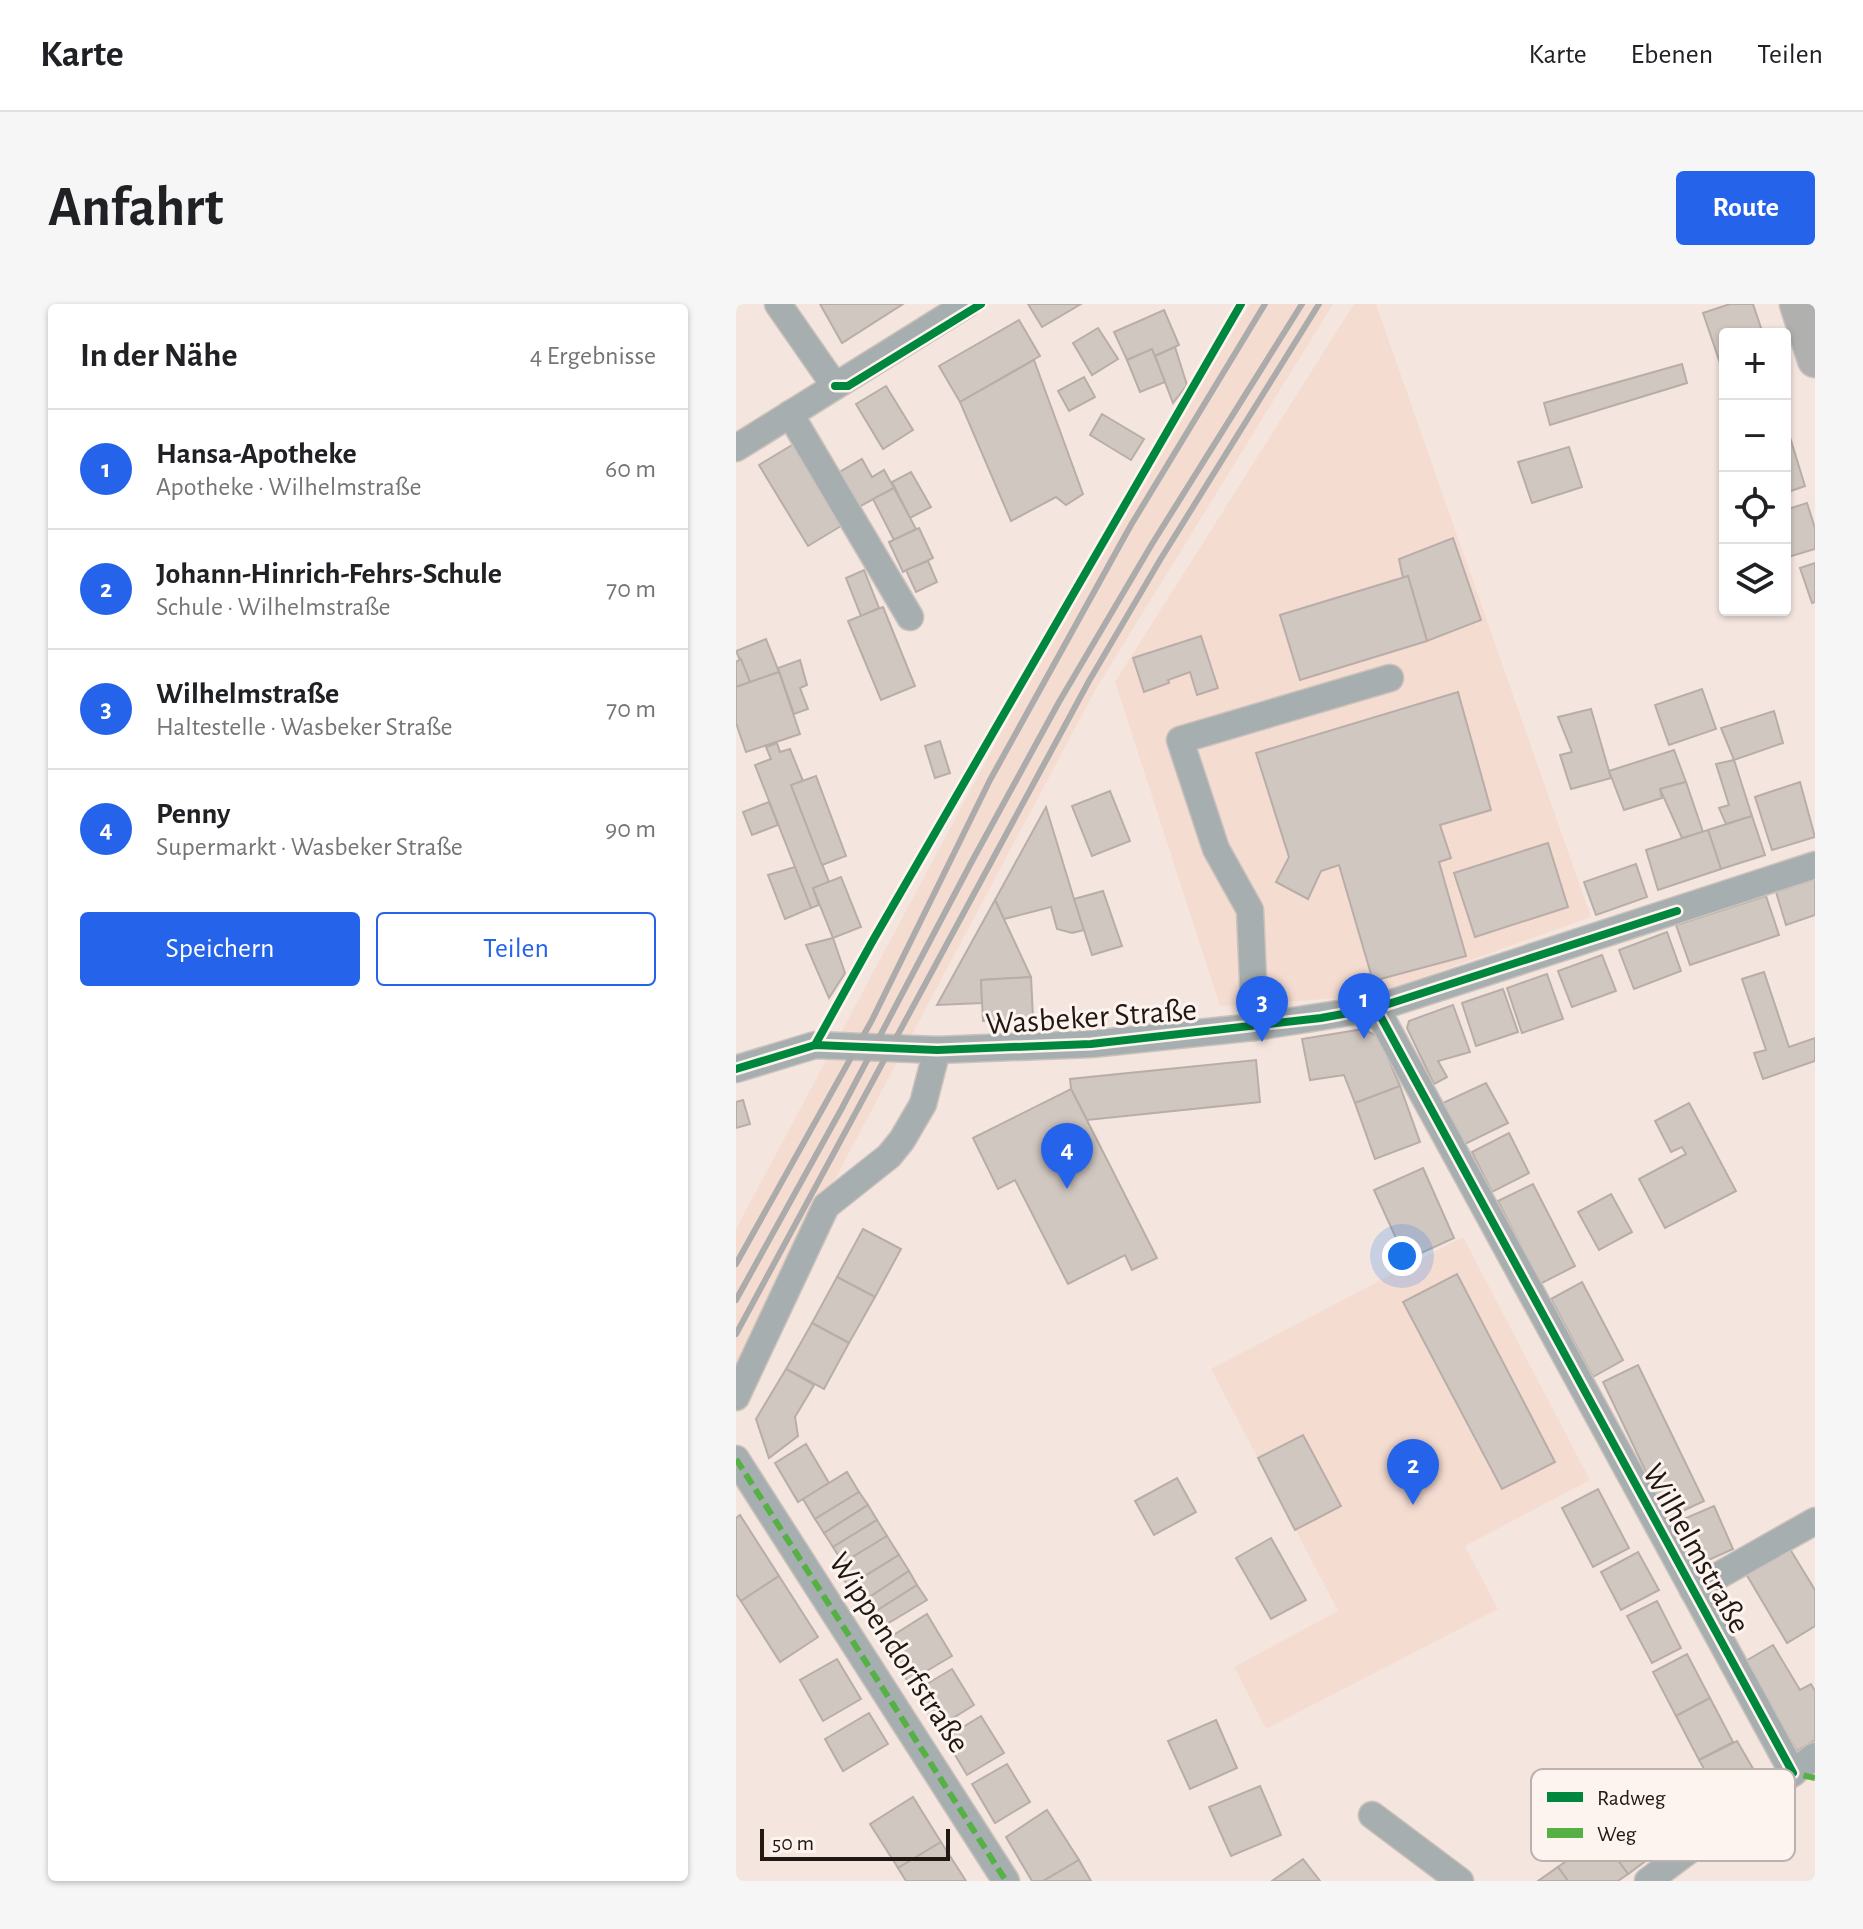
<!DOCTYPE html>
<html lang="de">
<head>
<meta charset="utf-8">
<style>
  body { margin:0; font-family:"Alegreya Sans",sans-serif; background:#f6f6f6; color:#202124 }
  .controls { position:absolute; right:24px; top:24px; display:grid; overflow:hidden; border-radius:8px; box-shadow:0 2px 6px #0004 }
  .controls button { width:72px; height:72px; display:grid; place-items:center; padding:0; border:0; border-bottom:2px solid #e0e0e0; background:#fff; color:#202124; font:40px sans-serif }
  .scale { position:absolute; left:24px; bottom:20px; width:190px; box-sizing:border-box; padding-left:8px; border:4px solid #211814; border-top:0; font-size:22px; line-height:28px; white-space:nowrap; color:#211814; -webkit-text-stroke:6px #fef4ef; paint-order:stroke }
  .you { position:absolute; left:666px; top:952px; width:28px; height:28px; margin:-20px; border:6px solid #fff; border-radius:50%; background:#1a73e8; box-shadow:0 0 0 12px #1a73e833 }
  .badge { display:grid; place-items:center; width:52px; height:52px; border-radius:50%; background:#2563eb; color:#fff; font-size:26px; font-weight:700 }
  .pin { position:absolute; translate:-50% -66px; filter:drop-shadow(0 2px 4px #0008) }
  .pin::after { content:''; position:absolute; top:42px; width:28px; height:24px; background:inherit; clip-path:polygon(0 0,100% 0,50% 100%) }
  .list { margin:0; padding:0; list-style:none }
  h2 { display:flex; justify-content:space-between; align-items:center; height:104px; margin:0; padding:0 32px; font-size:34px }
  h2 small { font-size:26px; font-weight:400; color:#757577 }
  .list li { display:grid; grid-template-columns:52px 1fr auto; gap:24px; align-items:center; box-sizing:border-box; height:120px; padding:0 32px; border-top:2px solid #e0e0e0 }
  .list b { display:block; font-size:30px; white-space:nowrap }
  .list p { margin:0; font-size:26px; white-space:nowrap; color:#757577 }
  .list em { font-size:26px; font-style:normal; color:#757577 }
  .actions { display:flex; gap:16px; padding:24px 32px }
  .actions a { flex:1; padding:18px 0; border:2px solid #2563eb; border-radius:8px; text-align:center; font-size:28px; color:#2563eb }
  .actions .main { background:#2563eb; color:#fff }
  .icon { flex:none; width:44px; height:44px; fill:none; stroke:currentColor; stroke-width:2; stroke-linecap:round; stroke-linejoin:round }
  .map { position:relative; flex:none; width:1079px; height:1577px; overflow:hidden; border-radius:8px }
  header { display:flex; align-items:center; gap:48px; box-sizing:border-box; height:112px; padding:0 40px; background:#fff; border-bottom:2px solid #e0e0e0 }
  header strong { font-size:38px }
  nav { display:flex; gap:44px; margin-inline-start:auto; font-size:28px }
  .intro { display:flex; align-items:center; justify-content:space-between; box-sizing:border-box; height:192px; padding:0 48px }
  h1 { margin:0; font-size:56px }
  .button { padding:20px 36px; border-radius:8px; background:#2563eb; color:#fff; font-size:28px; font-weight:700 }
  main { display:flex; gap:48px; padding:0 48px }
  aside { flex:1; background:#fff; border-radius:8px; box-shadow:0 2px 6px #0004 }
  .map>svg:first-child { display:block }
  .built { fill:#f5dcd1 }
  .building { fill:#d1c7c1; stroke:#b8ada8; stroke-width:2 }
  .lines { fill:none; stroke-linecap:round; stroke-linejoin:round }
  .minor-casing { stroke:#ccc2bc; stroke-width:29 }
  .major-casing { stroke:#ccc2bc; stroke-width:37 }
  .minor { stroke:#a7aeaf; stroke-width:26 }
  .major { stroke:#b0b0af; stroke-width:34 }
  .rail { stroke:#ababab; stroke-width:6 }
  .quiet { stroke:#55b144; stroke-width:6; stroke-dasharray:12 6; stroke-linecap:butt }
  .cycleway-casing { stroke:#fef4ef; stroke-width:13 }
  .cycleway { stroke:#00873e; stroke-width:8 }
  .labels { text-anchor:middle; stroke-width:6; stroke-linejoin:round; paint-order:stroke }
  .street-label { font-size:32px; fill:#211814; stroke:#fef4ef }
  .key { fill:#fef4ef; stroke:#bcb2ad; stroke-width:2 }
  .key-label { font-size:22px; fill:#211814 }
</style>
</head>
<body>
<header>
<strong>Karte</strong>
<nav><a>Karte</a><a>Ebenen</a><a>Teilen</a></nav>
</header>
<div class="intro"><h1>Anfahrt</h1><a class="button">Route</a></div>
<main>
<aside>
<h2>In der Nähe<small>4 Ergebnisse</small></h2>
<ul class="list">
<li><span class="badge">1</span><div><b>Hansa-Apotheke</b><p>Apotheke · Wilhelmstraße</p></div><em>60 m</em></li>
<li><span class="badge">2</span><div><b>Johann-Hinrich-Fehrs-Schule</b><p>Schule · Wilhelmstraße</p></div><em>70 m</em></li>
<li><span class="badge">3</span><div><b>Wilhelmstraße</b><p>Haltestelle · Wasbeker Straße</p></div><em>70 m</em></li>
<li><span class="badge">4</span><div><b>Penny</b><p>Supermarkt · Wasbeker Straße</p></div><em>90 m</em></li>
</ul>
<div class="actions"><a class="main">Speichern</a><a>Teilen</a></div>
</aside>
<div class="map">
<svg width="1079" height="1577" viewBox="0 0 1079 1577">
  <rect width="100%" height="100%" fill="#f4e6df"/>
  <g class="built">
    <polygon points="514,0 597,0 361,383 0,1061 0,925 273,414 409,167"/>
    <polygon points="618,0 640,0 855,613 634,692 484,702 379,378"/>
    <polygon points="727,933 854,1176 729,1242 762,1305 530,1425 498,1363 602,1307 475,1065"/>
  </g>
  <g class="building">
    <polygon points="84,0 167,0 106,39"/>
    <polygon points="292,0 345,0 306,23"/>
    <polygon points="994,0 1017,0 1027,30 989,30 989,51 982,53 967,9"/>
    <polygon points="428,6 443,41 419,52 416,45 391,56 378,28"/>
    <polygon points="283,16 304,52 224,98 203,62"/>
    <polygon points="362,24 382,55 356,71 337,39"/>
    <polygon points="439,43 451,81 437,99 419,52"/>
    <polygon points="416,45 429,78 404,88 391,56"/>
    <polygon points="989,51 989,74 982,53"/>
    <polygon points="298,56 347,190 330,201 320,193 275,217 224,98"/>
    <polygon points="946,60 951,79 814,121 808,99"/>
    <polygon points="348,73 359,93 333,107 322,87"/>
    <polygon points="150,82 177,126 147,145 120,100"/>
    <polygon points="366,110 408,135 395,156 354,131"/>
    <polygon points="1053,130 1069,182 1049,189 1049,132"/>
    <polygon points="61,138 110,219 72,242 23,161"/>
    <polygon points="833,143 846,183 796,199 782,158"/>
    <polygon points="126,155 136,173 148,166 158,184 121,204 102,169"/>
    <polygon points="175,168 195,203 174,214 156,178"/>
    <polygon points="158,184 180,225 158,236 137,195"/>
    <polygon points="1071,199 1079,224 1079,245 1049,254 1049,206"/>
    <polygon points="183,224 197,254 167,268 153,238"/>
    <polygon points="717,234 745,316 691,337 672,272 667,274 663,255"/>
    <polygon points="192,257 201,278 180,288 170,266"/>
    <polygon points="1079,259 1079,298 1076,299 1064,264"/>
    <polygon points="128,266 143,304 125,312 110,274"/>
    <polygon points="672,272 691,337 564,376 544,311"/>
    <polygon points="147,303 179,382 145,396 112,317"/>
    <polygon points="465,332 482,384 461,391 454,368 432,376 433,379 408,388 397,354"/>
    <polygon points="30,335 43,368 14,378 0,347"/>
    <polygon points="5,355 14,378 0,383 0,358"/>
    <polygon points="64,356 71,381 64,384 72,405 58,410 42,364"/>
    <polygon points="43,368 64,430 10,448 0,419 0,383"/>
    <polygon points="966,385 980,425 933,441 919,401"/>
    <polygon points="722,388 755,506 704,521 715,554 703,558 730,652 637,677 603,561 585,567 572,595 540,578 553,553 520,449"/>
    <polygon points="855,405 875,474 835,485 824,451 836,448 822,413"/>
    <polygon points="1038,407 1047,439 998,456 985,424"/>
    <polygon points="204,437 214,469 199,474 189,442"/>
    <polygon points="41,439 44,448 54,445 67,477 55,481 93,578 77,584 83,601 75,604 19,461 35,455 30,443"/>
    <polygon points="938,446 950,478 924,485 926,494 888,506 873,467"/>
    <polygon points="998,456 1016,512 990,520 983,504 993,501 980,460"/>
    <polygon points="80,472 110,552 86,561 55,481"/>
    <polygon points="950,478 967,528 946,534 924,485"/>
    <polygon points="1064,478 1079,533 1036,546 1019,493"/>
    <polygon points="374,487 394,537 356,552 336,502"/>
    <polygon points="33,498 42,521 16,531 7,508"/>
    <polygon points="310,503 338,595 348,626 336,629 321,625 315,603 268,615 259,596"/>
    <polygon points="1016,512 1029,551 985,565 972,526"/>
    <polygon points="972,526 985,565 922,586 910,546"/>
    <polygon points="812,539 832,603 739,633 718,569"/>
    <polygon points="900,560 911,593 860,611 848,578"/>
    <polygon points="59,563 75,604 49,615 32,571"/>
    <polygon points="105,573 125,623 97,634 77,584"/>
    <polygon points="1079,575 1079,611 1050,621 1040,588"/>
    <polygon points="367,587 386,642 356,651 338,595"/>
    <polygon points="1030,592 1043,631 954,661 940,621"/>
    <polygon points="259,596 295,673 245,676 246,699 201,701"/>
    <polygon points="931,628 945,667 898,685 883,646"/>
    <polygon points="97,634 109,669 93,694 70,641"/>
    <polygon points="866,651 880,687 836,703 822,667"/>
    <polygon points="1028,668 1053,743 1079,734 1079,757 1027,775 1018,749 1030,746 1006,675"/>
    <polygon points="811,670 827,715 786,729 771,684"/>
    <polygon points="295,673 297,714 247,717 245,676"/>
    <polygon points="767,685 782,728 740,742 726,699"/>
    <polygon points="717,701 734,748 702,757 711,773 698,780 671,724 673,717"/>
    <polygon points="627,725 643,733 664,782 619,799 608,771 574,776 566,735"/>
    <polygon points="520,756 524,798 351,816 335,785 334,775"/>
    <polygon points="750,779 772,819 729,840 707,799"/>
    <polygon points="664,782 684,838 639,855 619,799"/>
    <polygon points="335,785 421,954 396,966 389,951 332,980 279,876 262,885 237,834"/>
    <polygon points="7,796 14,820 0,824 0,798"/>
    <polygon points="953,799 1000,887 929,924 903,875 950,850 946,843 935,848 919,817"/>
    <polygon points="773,829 793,869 756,888 736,848"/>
    <polygon points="687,864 718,934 670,956 638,886"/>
    <polygon points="797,880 839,962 804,980 762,897"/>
    <polygon points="875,890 896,928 863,946 842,908"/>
    <polygon points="127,925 165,945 139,993 101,973"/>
    <polygon points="721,970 819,1158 766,1185 667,998"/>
    <polygon points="101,973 139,993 113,1039 76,1019"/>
    <polygon points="846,978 887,1056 857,1073 815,995"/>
    <polygon points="76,1019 113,1039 88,1085 50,1065"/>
    <polygon points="902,1061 968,1197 932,1214 867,1078"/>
    <polygon points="50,1065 78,1081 59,1113 62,1132 33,1154 20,1115"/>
    <polygon points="567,1131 605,1202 559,1226 522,1154"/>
    <polygon points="70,1140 93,1179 62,1198 39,1159"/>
    <polygon points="111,1168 123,1188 79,1215 67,1195"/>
    <polygon points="441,1174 460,1208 418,1231 399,1197"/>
    <polygon points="862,1185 893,1244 857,1263 826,1204"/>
    <polygon points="123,1188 132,1201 88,1229 79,1215"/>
    <polygon points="132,1201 141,1216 97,1243 88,1229"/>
    <polygon points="978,1202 997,1245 955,1264 936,1220"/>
    <polygon points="4,1211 43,1272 5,1297 0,1290 0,1214"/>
    <polygon points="141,1216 151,1232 107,1259 97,1243"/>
    <polygon points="151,1232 163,1251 112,1282 100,1263"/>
    <polygon points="535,1234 570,1296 535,1315 500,1254"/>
    <polygon points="1049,1237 1079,1286 1079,1322 1051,1339 1006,1263"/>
    <polygon points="902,1248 923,1286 885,1306 865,1268"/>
    <polygon points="163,1251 173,1267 129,1296 118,1279"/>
    <polygon points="173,1267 181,1281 137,1309 129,1296"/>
    <polygon points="43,1272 82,1333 44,1358 5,1297"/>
    <polygon points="181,1281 191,1296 146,1323 137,1309"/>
    <polygon points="921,1297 945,1344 916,1359 891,1312"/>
    <polygon points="191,1310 216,1352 172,1378 148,1337"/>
    <polygon points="1037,1341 1064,1386 1075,1380 1079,1387 1079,1436 1061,1447 1008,1358"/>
    <polygon points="951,1350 974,1394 940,1412 917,1368"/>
    <polygon points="101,1355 125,1395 87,1417 64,1376"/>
    <polygon points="216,1365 238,1401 201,1424 179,1387"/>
    <polygon points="974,1394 997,1438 963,1456 940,1412"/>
    <polygon points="133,1409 152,1440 107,1467 89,1435"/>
    <polygon points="245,1412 268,1449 231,1471 209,1434"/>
    <polygon points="480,1416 501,1464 454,1485 432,1437"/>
    <polygon points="1001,1437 1026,1480 973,1513 955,1483 972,1472 963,1456"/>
    <polygon points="271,1460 294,1498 259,1519 236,1480"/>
    <polygon points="524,1482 545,1531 495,1552 473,1503"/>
    <polygon points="177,1493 205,1538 162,1564 134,1520"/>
    <polygon points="906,1501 934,1539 892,1570 864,1532"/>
    <polygon points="311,1506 343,1556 307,1577 296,1577 270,1533"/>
    <polygon points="864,1532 892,1570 882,1577 832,1577 822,1563"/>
    <polygon points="205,1538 230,1577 170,1577 162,1564"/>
    <polygon points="567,1555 584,1577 536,1577"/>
    <polygon points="343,1556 355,1577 307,1577"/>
    <polygon points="822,1563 832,1577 802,1577"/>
  </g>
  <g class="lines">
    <g class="minor-casing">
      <g id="minor">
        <polyline points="42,0 99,82"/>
        <polyline points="54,110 174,313"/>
        <polyline points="0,144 231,0"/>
        <polyline points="640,704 1057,1469"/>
        <polyline points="519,723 514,606 480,545 444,436 654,374"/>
        <polyline points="0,765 79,741 201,746 355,740 519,723 640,704 1079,561"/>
        <polyline points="0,1093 90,902 153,852 166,836 187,800 201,746"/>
        <polyline points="0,1155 270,1577"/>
        <polyline points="957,1286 1079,1217"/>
        <polyline points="636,1511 724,1577"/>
        <polyline points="912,1577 1079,1452"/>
      </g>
    </g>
    <g class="major-casing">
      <polyline id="major" points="1061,0 1079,56"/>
    </g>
    <use href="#minor" class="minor"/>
    <use href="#major" class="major"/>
    <g class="rail">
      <polyline points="0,960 136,716 254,476 395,221 529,0"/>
      <polyline points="0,996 106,804 235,559 323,398 416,240 566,0"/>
      <polyline points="0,1030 353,377 424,256 583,0"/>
    </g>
    <g class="quiet">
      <polyline points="0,1155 270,1577"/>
      <polyline points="1053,1463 1057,1469 1079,1474"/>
    </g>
    <g class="cycleway-casing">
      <g id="cycleway">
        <polyline points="99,82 112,82 245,0"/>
        <polyline points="640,704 1057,1469"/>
        <polyline points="79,741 136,638 505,0"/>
        <polyline points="0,765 79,741 201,746 355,740 585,714 640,704 941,607"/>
      </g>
    </g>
    <use href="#cycleway" class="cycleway"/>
  </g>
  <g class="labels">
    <g class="street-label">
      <text transform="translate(355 712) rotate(-4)" y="11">Wasbeker Straße</text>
      <text transform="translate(961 1244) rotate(61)" y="11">Wilhelmstraße</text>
      <text transform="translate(164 1348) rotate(57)" y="11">Wippendorfstraße</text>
    </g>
  </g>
  <rect x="795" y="1465" width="264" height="92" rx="12" class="key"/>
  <rect x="811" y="1488" width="36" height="10" fill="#00873e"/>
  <rect x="811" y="1524" width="36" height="10" fill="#55b144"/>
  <g class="key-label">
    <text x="861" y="1501">Radweg</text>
    <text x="861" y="1537">Weg</text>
  </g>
</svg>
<div class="controls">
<button>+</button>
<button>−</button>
<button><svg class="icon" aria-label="locate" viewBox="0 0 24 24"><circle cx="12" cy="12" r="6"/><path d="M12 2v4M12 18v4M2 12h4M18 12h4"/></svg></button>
<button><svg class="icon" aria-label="layers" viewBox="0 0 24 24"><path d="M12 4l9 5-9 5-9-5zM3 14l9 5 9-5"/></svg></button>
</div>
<div class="scale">50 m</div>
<div class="you"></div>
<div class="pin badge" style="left:628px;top:735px">1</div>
<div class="pin badge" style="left:677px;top:1201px">2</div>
<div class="pin badge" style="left:526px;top:738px">3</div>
<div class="pin badge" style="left:331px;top:885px">4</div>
</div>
</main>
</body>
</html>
